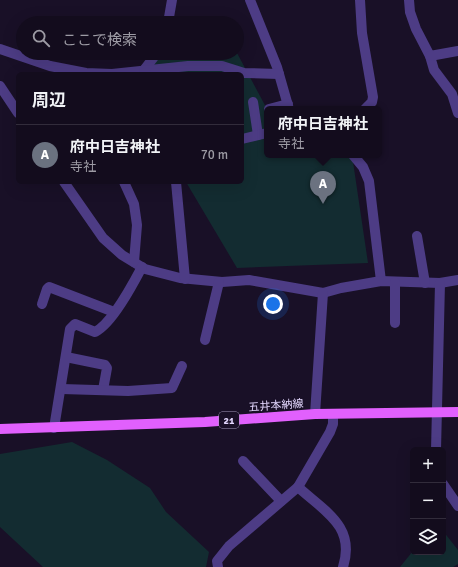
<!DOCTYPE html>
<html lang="ja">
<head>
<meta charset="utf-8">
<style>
  body { margin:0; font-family:Signika,"Noto Sans JP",sans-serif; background:#201a2a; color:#f1f3f6 }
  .controls { position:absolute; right:12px; bottom:12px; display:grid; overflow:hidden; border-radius:6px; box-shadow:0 4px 16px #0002 }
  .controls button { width:36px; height:36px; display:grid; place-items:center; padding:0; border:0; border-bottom:1px solid #322c3b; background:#130c1d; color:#f1f3f6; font:20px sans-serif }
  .you { position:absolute; left:273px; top:304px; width:14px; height:14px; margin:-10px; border:3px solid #fff; border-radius:50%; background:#1a73e8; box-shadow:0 0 0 6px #1a73e833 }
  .badge { display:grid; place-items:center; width:26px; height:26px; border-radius:50%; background:#0b8043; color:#fff; font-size:13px; font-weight:700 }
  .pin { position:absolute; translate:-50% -33px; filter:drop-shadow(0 1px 2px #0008) }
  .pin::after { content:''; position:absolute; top:21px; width:14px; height:12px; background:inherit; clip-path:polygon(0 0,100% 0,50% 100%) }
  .popup { position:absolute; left:264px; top:106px; width:118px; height:52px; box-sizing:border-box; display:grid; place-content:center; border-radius:6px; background:#130c1d; filter:drop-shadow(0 1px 3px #0005); font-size:13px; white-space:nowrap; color:#9d9ba4 }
  .popup b { font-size:15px; color:#f1f3f6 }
  .popup::after { content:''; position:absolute; left:50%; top:100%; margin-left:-8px; border:8px solid transparent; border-top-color:#130c1d }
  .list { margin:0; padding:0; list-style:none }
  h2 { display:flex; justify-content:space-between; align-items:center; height:52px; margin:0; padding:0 16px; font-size:17px }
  h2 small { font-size:13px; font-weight:400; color:#9d9ba4 }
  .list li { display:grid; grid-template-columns:26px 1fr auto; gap:12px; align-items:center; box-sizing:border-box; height:60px; padding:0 16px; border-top:1px solid #322c3b }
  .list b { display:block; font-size:15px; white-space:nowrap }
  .list p { margin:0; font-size:13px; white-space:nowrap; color:#9d9ba4 }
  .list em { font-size:13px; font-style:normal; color:#9d9ba4 }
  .icon { flex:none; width:22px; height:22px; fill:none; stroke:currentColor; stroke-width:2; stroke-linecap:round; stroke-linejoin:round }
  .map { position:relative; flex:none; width:458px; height:567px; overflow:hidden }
  .search { position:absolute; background:#130c1d; box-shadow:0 4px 16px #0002; left:16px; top:16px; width:228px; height:44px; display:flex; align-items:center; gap:10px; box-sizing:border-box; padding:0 14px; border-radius:22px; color:#9d9ba4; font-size:15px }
  .panel { position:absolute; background:#130c1d; box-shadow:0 4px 16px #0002; left:16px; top:72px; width:228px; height:112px; border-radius:6px }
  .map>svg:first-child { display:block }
  .green { fill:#132c31 }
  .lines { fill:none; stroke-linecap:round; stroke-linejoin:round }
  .minor { stroke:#4d3c85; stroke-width:10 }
  .major { stroke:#e160fd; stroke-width:10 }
  .labels { text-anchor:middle; stroke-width:3; stroke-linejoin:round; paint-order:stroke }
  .shield { fill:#191027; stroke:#a69bbe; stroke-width:1 }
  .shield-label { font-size:10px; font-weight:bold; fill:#e3d7fe }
  .street-label { font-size:11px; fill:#e3d7fe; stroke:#191027 }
</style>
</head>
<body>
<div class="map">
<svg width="458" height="567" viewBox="0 0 458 567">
  <rect width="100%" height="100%" fill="#191027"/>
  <g class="green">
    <polygon points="146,53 237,53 267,109 267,155 352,155 368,263 237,268 186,182 242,182 242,74 147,74"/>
    <polygon points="72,442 107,460 150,488 166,512 209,552 206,567 43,567 0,527 0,454"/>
    <polygon points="443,531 458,550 458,564 453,567 400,567 413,551 443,552"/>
  </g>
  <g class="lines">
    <g class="minor">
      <polyline points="250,0 277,67 289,109"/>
      <polyline points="360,0 362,33 373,97 372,102 365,109"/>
      <polyline points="409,0 410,12 416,29 430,56 434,70 452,94 458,113"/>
      <polyline points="168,23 172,0"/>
      <polyline points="0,49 50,66 86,73 112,74 188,66 222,66 244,73 279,74"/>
      <polyline points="430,56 458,51"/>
      <polyline points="144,70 157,53"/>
      <polyline points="0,86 18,113"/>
      <polyline points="253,102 258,135"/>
      <polyline points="269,109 288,104"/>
      <polyline points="242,139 267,133"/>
      <polyline points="353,155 363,167 369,181 381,281"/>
      <polyline points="64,182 103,238 122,255 145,269 180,278 222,282 249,280 323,293 341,288 381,281 440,283 458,280"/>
      <polyline points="124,182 134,204 137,225 134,262"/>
      <polyline points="176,182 185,279"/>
      <polyline points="417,236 425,283"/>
      <polyline points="395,282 395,323"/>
      <polyline points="42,304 47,289 49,287 114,312"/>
      <polyline points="205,340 219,282"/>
      <polyline points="66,357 105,365 107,368 103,390"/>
      <polyline points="62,389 128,391 172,388 182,366"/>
      <polyline points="315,414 323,293"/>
      <path d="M54,428l16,-99 5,-5 20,8c17,-8 38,-48 47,-65"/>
      <polyline points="436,450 440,283"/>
      <polyline points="243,461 281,501"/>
      <polyline points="443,484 458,506"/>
      <path d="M298,487c26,24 58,39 45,80"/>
      <polyline points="218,567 217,561 229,546 298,487 330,432 333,424 333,414"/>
    </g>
    <polyline class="major" points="0,429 205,422 315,414 458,412"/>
  </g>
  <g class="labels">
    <rect class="shield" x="219" y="412" width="20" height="16" rx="3"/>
    <g class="shield-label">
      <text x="229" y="424">21</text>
    </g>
    <g class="street-label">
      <text transform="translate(276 405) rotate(-4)" y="4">五井本納線</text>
    </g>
  </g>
</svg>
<div class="controls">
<button>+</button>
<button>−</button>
<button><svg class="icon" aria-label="layers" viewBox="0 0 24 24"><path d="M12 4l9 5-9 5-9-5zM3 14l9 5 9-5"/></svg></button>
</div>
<div class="you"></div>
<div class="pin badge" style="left:323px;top:204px;background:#6b7280">A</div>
<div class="popup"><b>府中日吉神社</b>寺社</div>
<div class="search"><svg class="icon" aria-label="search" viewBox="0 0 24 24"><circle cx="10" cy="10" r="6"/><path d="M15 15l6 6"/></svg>ここで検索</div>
<section class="panel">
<h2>周辺<small></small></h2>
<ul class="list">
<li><span class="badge" style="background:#6b7280">A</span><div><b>府中日吉神社</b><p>寺社</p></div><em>70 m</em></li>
</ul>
</section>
</div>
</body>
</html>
